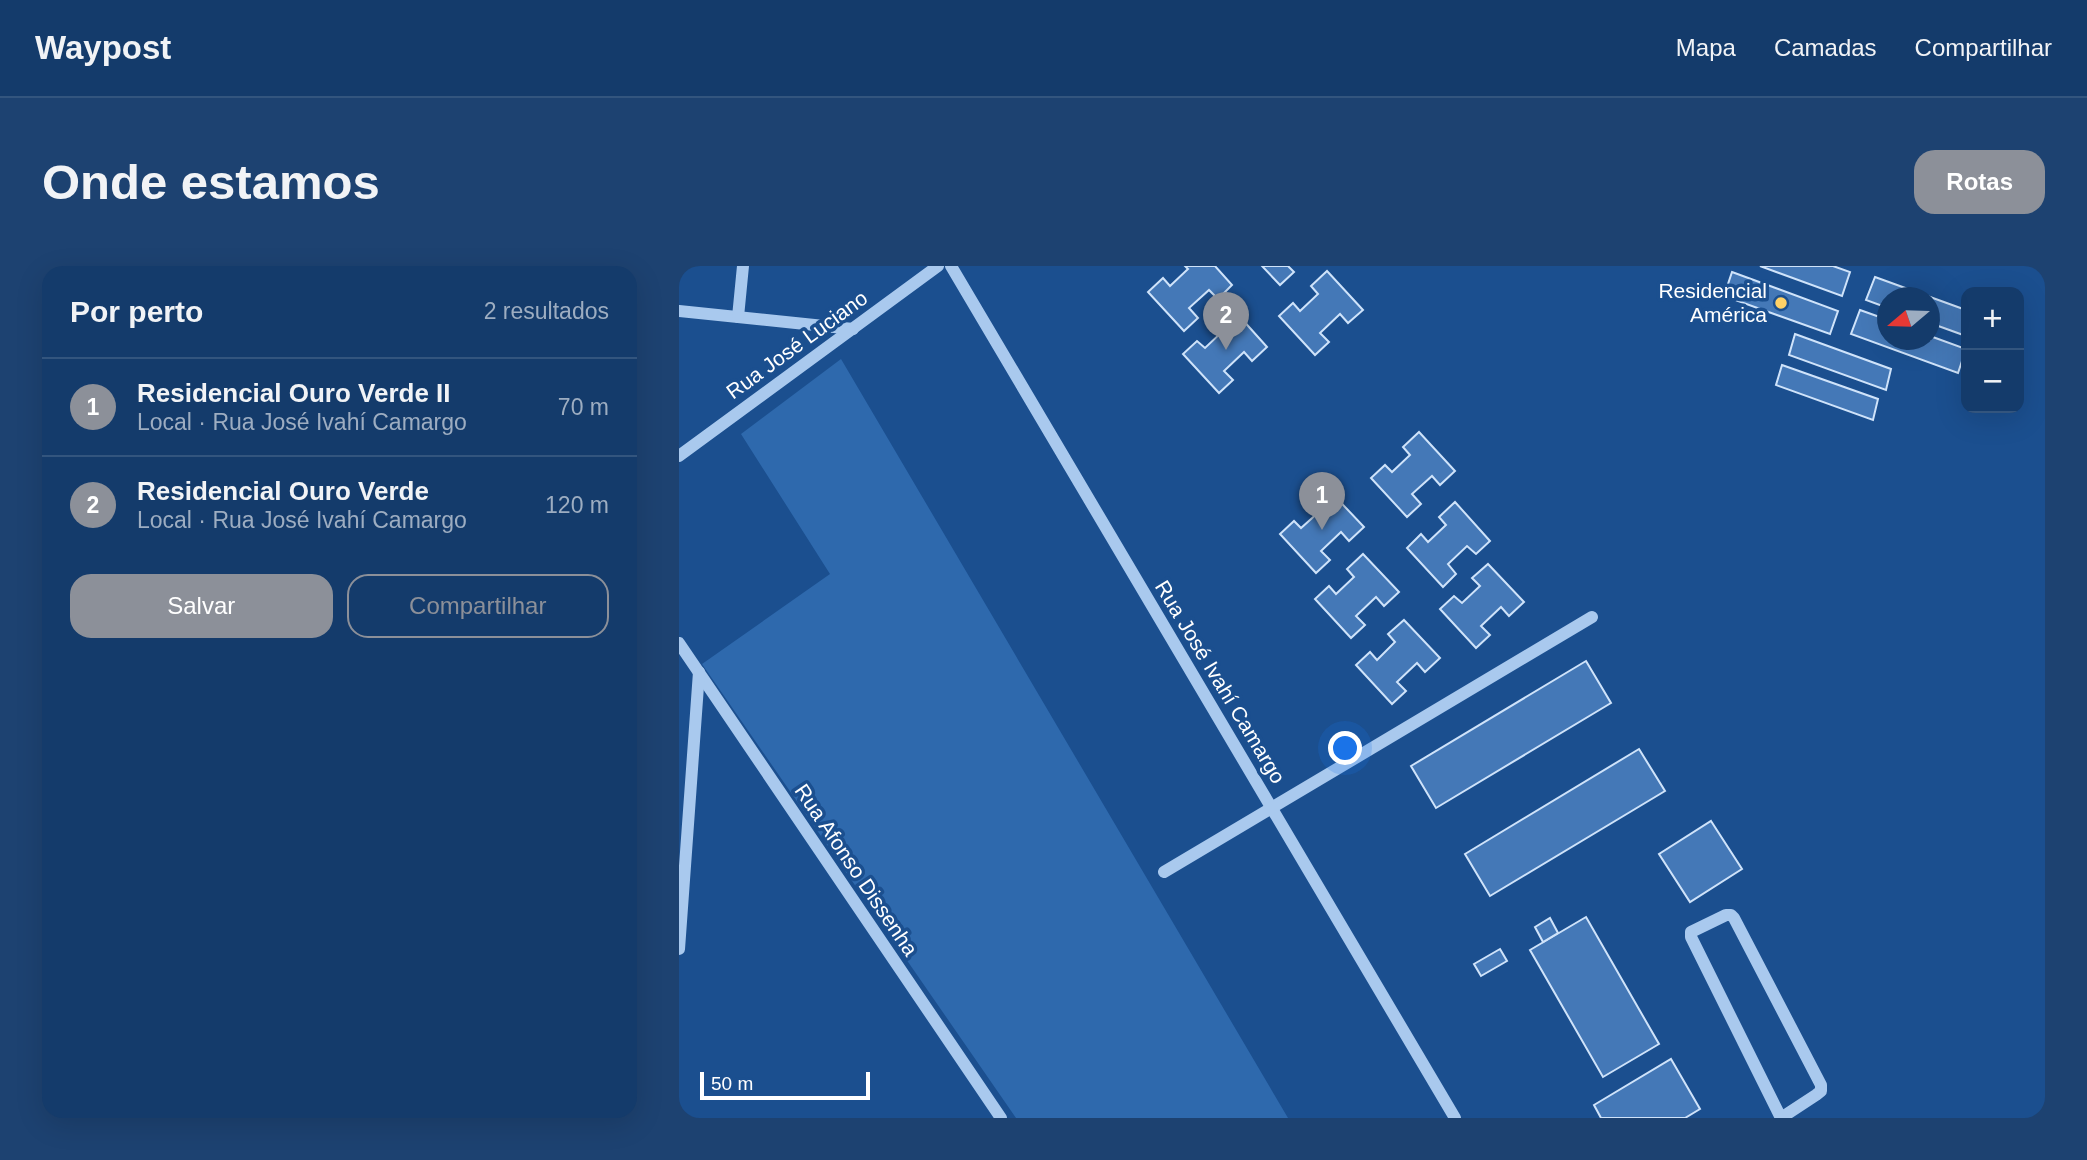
<!DOCTYPE html>
<html lang="pt">
<head>
<meta charset="utf-8">
<style>
  body { margin:0; font-family:Helvetica,sans-serif; background:#1d4271; color:#f1f3f6 }
  .controls { position:absolute; right:21px; top:21px; display:grid; overflow:hidden; border-radius:14px; box-shadow:0 7px 28px #0002 }
  .controls button { width:63px; height:63px; display:grid; place-items:center; padding:0; border:0; border-bottom:2px solid #33557e; background:#143b6b; color:#f1f3f6; font:35px sans-serif }
  .compass { position:absolute; left:1198px; top:21px; width:63px; height:63px; border-radius:50%; background:#143b6b; box-shadow:0 7px 28px #0002; rotate:251deg }
  .scale { position:absolute; left:21px; bottom:18px; width:170px; box-sizing:border-box; padding-left:7px; border:4px solid #fff; border-top:0; font-size:19px; line-height:24px; white-space:nowrap; color:#fff; -webkit-text-stroke:5px #1b4f8f; paint-order:stroke }
  .you { position:absolute; left:667px; top:483px; width:24px; height:24px; margin:-18px; border:5px solid #fff; border-radius:50%; background:#1a73e8; box-shadow:0 0 0 10px #1a73e833 }
  .badge { display:grid; place-items:center; width:46px; height:46px; border-radius:50%; background:#8c9099; color:#fff; font-size:23px; font-weight:700 }
  .pin { position:absolute; translate:-50% -58px; filter:drop-shadow(0 2px 4px #0008) }
  .pin::after { content:''; position:absolute; top:37px; width:24px; height:21px; background:inherit; clip-path:polygon(0 0,100% 0,50% 100%) }
  .list { margin:0; padding:0; list-style:none }
  h2 { display:flex; justify-content:space-between; align-items:center; height:91px; margin:0; padding:0 28px; font-size:30px }
  h2 small { font-size:23px; font-weight:400; color:#9dadc1 }
  .list li { display:grid; grid-template-columns:46px 1fr auto; gap:21px; align-items:center; box-sizing:border-box; height:98px; padding:0 28px; border-top:2px solid #33557e }
  .list b { display:block; font-size:26px; white-space:nowrap }
  .list p { margin:0; font-size:23px; white-space:nowrap; color:#9dadc1 }
  .list em { font-size:23px; font-style:normal; color:#9dadc1 }
  .actions { display:flex; gap:14px; padding:21px 28px }
  .actions a { flex:1; padding:16px 0; border:2px solid #8c9099; border-radius:21px; text-align:center; font-size:24px; color:#8c9099 }
  .actions .main { background:#8c9099; color:#fff }
  .map { position:relative; flex:none; width:1366px; height:852px; overflow:hidden; border-radius:21px }
  header { display:flex; align-items:center; gap:42px; box-sizing:border-box; height:98px; padding:0 35px; background:#143b6b; border-bottom:2px solid #33557e }
  header strong { font-size:33px }
  nav { display:flex; gap:38px; margin-inline-start:auto; font-size:24px }
  .intro { display:flex; align-items:center; justify-content:space-between; box-sizing:border-box; height:168px; padding:0 42px }
  h1 { margin:0; font-size:49px }
  .button { padding:18px 32px; border-radius:21px; background:#8c9099; color:#fff; font-size:24px; font-weight:700 }
  main { display:flex; gap:42px; padding:0 42px }
  aside { flex:1; background:#143b6b; border-radius:21px; box-shadow:0 7px 28px #0002 }
  .map>svg:first-child { display:block }
  .green { fill:#2e69ad }
  .building { fill:#4478b7; stroke:#cfe3fa; stroke-width:2 }
  .lines { fill:none; stroke-linecap:round; stroke-linejoin:round }
  .minor { stroke:#a9c9ee; stroke-width:12 }
  .poi-dot { fill:#ffd166; stroke:#1b4f8f; stroke-width:2.5 }
  .labels { text-anchor:middle; stroke-width:7; stroke-linejoin:round; paint-order:stroke }
  .poi-label { font-size:21px; fill:#fff; stroke:#1b4f8f; text-anchor:end }
  .street-label { font-size:21px; fill:#fff; stroke:#1b4f8f }
</style>
</head>
<body>
<header>
<strong>Waypost</strong>
<nav><a>Mapa</a><a>Camadas</a><a>Compartilhar</a></nav>
</header>
<div class="intro"><h1>Onde estamos</h1><a class="button">Rotas</a></div>
<main>
<aside>
<h2>Por perto<small>2 resultados</small></h2>
<ul class="list">
<li><span class="badge">1</span><div><b>Residencial Ouro Verde II</b><p>Local · Rua José Ivahí Camargo</p></div><em>70 m</em></li>
<li><span class="badge">2</span><div><b>Residencial Ouro Verde</b><p>Local · Rua José Ivahí Camargo</p></div><em>120 m</em></li>
</ul>
<div class="actions"><a class="main">Salvar</a><a>Compartilhar</a></div>
</aside>
<div class="map">
<svg width="1366" height="852" viewBox="0 0 1366 852">
  <rect width="100%" height="100%" fill="#1b4f8f"/>
  <polygon class="green" points="162,93 609,852 337,852 23,398 151,308 62,168"/>
  <g class="building">
    <polygon points="506,0 536,0 553,19 539,33 530,24 510,42 519,52 505,65 469,26 484,12 491,20 509,3"/>
    <polygon points="583,0 609,0 615,6 601,19"/>
    <polygon points="1081,0 1154,0 1171,6 1163,30"/>
    <polygon points="648,5 684,44 669,57 661,48 641,67 650,76 636,89 600,50 614,37 621,45 639,28 632,20"/>
    <polygon points="1053,6 1159,45 1151,68 1045,30"/>
    <polygon points="1196,11 1287,44 1287,70 1251,57 1251,32 1209,32 1209,42 1187,34"/>
    <polygon points="553,42 588,81 573,95 565,86 545,105 554,114 540,127 504,88 518,75 526,82 544,65 537,57"/>
    <polygon points="1181,44 1209,54 1209,74 1251,74 1251,70 1287,83 1279,107 1172,68"/>
    <polygon points="1116,68 1212,103 1207,124 1110,89"/>
    <polygon points="1103,99 1199,133 1194,154 1097,119"/>
    <polygon points="740,166 776,205 761,219 753,210 733,228 742,238 728,251 692,212 706,199 713,206 731,189 724,181"/>
    <polygon points="649,223 685,261 670,275 662,266 642,285 651,294 637,307 601,268 615,255 622,262 641,245 633,237"/>
    <polygon points="776,236 811,275 797,288 788,280 769,298 777,308 764,321 728,282 742,268 749,276 767,259 760,251"/>
    <polygon points="684,288 720,326 705,340 697,331 677,350 686,359 672,372 636,333 650,320 657,328 675,311 668,303"/>
    <polygon points="809,298 845,336 830,350 822,341 802,360 811,369 797,382 761,343 775,330 783,337 801,320 793,312"/>
    <polygon points="725,354 761,392 746,406 738,397 718,416 727,425 713,438 677,399 691,386 698,394 716,376 709,368"/>
    <polygon points="907,395 932,437 757,542 732,500"/>
    <polygon points="960,483 986,525 811,630 786,588"/>
    <polygon points="1032,555 1063,603 1011,636 980,588"/>
    <polygon points="907,651 980,778 924,811 851,684"/>
    <polygon points="871,652 879,667 864,676 856,661"/>
    <polygon points="821,683 828,695 802,710 795,698"/>
    <polygon points="992,793 1021,843 1006,852 922,852 915,839"/>
  </g>
  <g class="lines">
    <g class="minor">
      <polyline points="272,0 776,852"/>
      <polyline points="0,45 174,63"/>
      <polyline points="59,51 64,0"/>
      <polyline points="0,190 259,0"/>
      <polyline points="0,377 322,852"/>
      <polyline points="485,606 913,351"/>
      <polyline points="0,683 20,406"/>
      <polyline points="1102,852 1137,829 1142,825 1142,819 1055,652 1052,649 1047,649 1012,666 1012,671 1102,852"/>
    </g>
  </g>
  <circle class="poi-dot" cx="1102" cy="37" r="7"/>
  <g class="labels">
    <g class="poi-label">
      <text x="1088" y="32">Residencial<tspan x="1088" dy="24">América</tspan></text>
    </g>
    <g class="street-label">
      <text transform="translate(118 79) rotate(-36)" y="7">Rua José Luciano</text>
      <text transform="translate(541 416) rotate(59)" y="7">Rua José Ivahí Camargo</text>
      <text transform="translate(177 604) rotate(56)" y="7">Rua Afonso Dissenha</text>
    </g>
  </g>
</svg>
<div class="controls">
<button>+</button>
<button>−</button>
</div>
<svg class="compass" viewBox="-18 -18 36 36"><path d="M0-13l5 13h-10z" fill="#e53935"/><path d="M0 13l5-13h-10z" fill="#9dadc1"/></svg>
<div class="scale">50 m</div>
<div class="you"></div>
<div class="pin badge" style="left:643px;top:264px">1</div>
<div class="pin badge" style="left:547px;top:84px">2</div>
</div>
</main>
</body>
</html>
